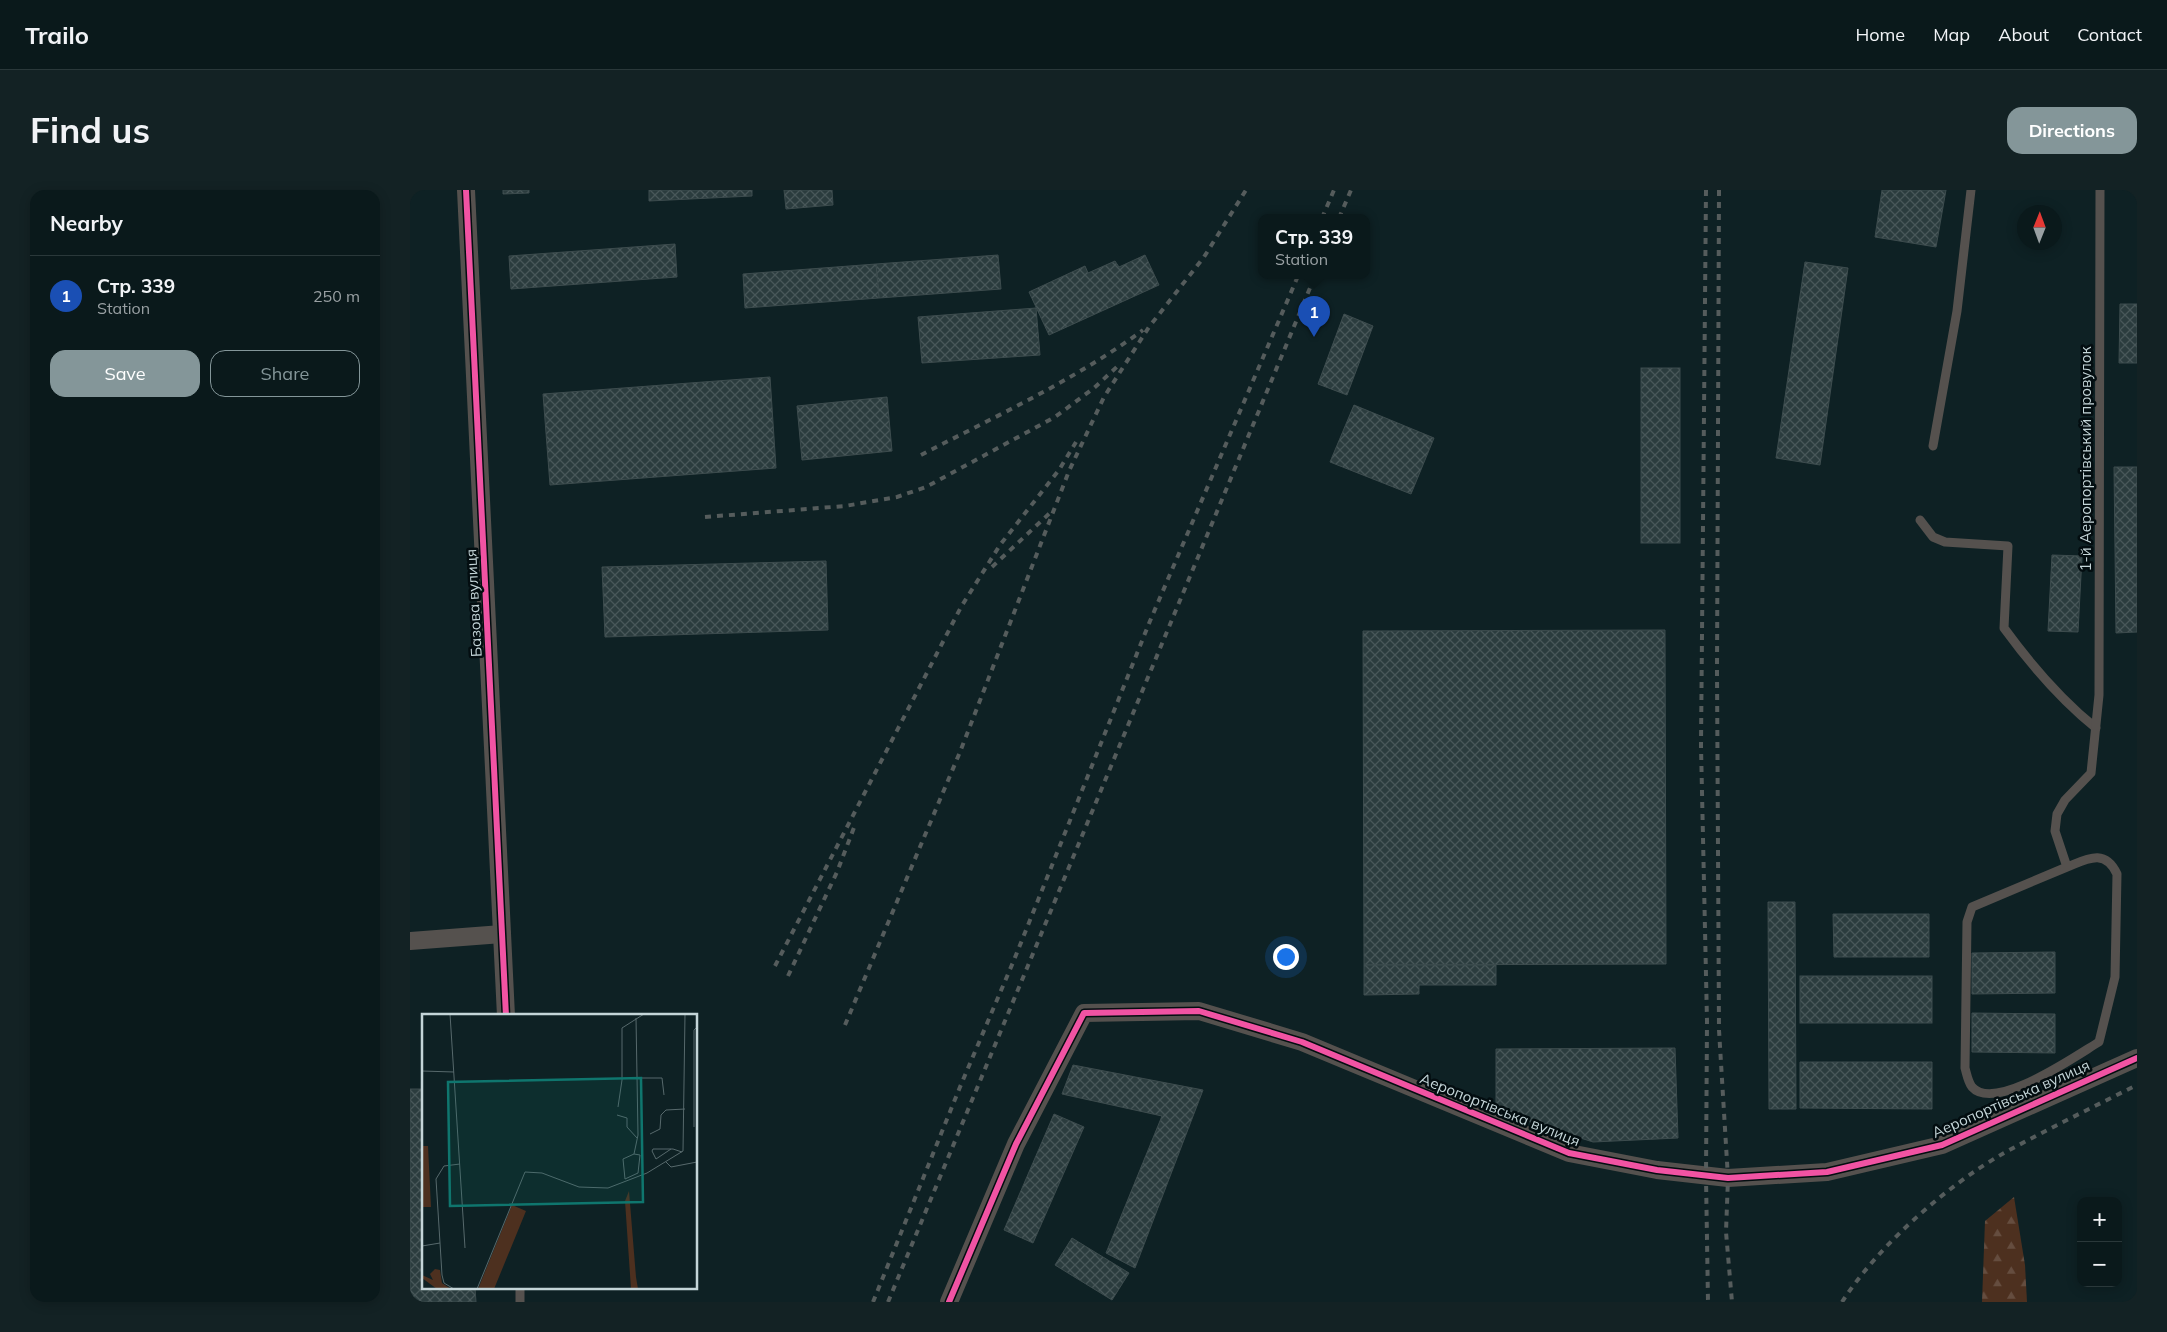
<!DOCTYPE html>
<html lang="en">
<head>
<meta charset="utf-8">
<style>
  body { margin:0; font-family:Mulish,sans-serif; background:#132224; color:#f1f3f6 }
  .controls { position:absolute; right:15px; bottom:15px; display:grid; overflow:hidden; border-radius:10px; box-shadow:0 2px 12px #0003 }
  .controls button { width:45px; height:45px; display:grid; place-items:center; padding:0; border:0; border-bottom:1px solid #2a383a; background:#0a191b; color:#f1f3f6; font:25px sans-serif }
  .compass { position:absolute; left:1607px; top:15px; width:45px; height:45px; border-radius:50%; background:#0a191b; box-shadow:0 2px 12px #0003; rotate:1deg }
  .you { position:absolute; left:875px; top:766px; width:18px; height:18px; margin:-12px; border:4px solid #fff; border-radius:50%; background:#1a73e8; box-shadow:0 0 0 8px #1a73e833 }
  .badge { display:grid; place-items:center; width:32px; height:32px; border-radius:50%; background:#849699; color:#fff; font-size:16px; font-weight:700 }
  .pin { position:absolute; translate:-50% -41px; filter:drop-shadow(0 1px 2px #0008) }
  .pin::after { content:''; position:absolute; top:26px; width:18px; height:15px; background:inherit; clip-path:polygon(0 0,100% 0,50% 100%) }
  .popup { position:absolute; left:848px; top:24px; width:112px; height:65px; box-sizing:border-box; display:grid; place-content:center; border-radius:10px; background:#0a191b; filter:drop-shadow(0 1px 4px #0005); font-size:16px; white-space:nowrap; color:#99a0a3 }
  .popup b { font-size:19px; color:#f1f3f6 }
  .popup::after { content:''; position:absolute; left:50%; top:100%; margin-left:-10px; border:10px solid transparent; border-top-color:#0a191b }
  .list { margin:0; padding:0; list-style:none }
  h2 { display:flex; justify-content:space-between; align-items:center; height:65px; margin:0; padding:0 20px; font-size:21px }
  h2 small { font-size:16px; font-weight:400; color:#99a0a3 }
  .list li { display:grid; grid-template-columns:32px 1fr auto; gap:15px; align-items:center; box-sizing:border-box; height:80px; padding:0 20px; border-top:1px solid #2a383a }
  .list b { display:block; font-size:19px; white-space:nowrap }
  .list p { margin:0; font-size:16px; white-space:nowrap; color:#99a0a3 }
  .list em { font-size:16px; font-style:normal; color:#99a0a3 }
  .actions { display:flex; gap:10px; padding:15px 20px }
  .actions a { flex:1; padding:11px 0; border:1px solid #849699; border-radius:15px; text-align:center; font-size:18px; color:#849699 }
  .actions .main { background:#849699; color:#fff }
  .map { position:relative; flex:none; width:1727px; height:1112px; overflow:hidden; border-radius:15px }
  header { display:flex; align-items:center; gap:30px; box-sizing:border-box; height:70px; padding:0 25px; background:#0a191b; border-bottom:1px solid #2a383a }
  header strong { font-size:24px }
  nav { display:flex; gap:28px; margin-inline-start:auto; font-size:18px }
  .intro { display:flex; align-items:center; justify-content:space-between; box-sizing:border-box; height:120px; padding:0 30px }
  h1 { margin:0; font-size:35px }
  .button { padding:12px 22px; border-radius:15px; background:#849699; color:#fff; font-size:18px; font-weight:700 }
  main { display:flex; gap:30px; padding:0 30px }
  aside { flex:1; background:#0a191b; border-radius:15px; box-shadow:0 2px 12px #0003 }
  .map>svg:first-child { display:block }
  .forest { fill:url(#forest-firs) }
  .building { fill:url(#building-cross-hatch); stroke:#3d4c4e }
  .lines { fill:none; stroke-linecap:round; stroke-linejoin:round }
  .lane { stroke:#55514e; stroke-width:9 }
  .street { stroke:#55514e; stroke-width:18 }
  .rail { stroke:#555c5c; stroke-width:4; stroke-dasharray:6 6; stroke-linecap:butt }
  .cycleway-casing { stroke:#030d10; stroke-width:9 }
  .cycleway { stroke:#f153a3; stroke-width:6 }
  .labels { text-anchor:middle; stroke-width:5; stroke-linejoin:round; paint-order:stroke }
  .street-label { font-size:15px; fill:#c4d5d8; stroke:#030d10 }
  .inset-road { fill:none; stroke:#57696c; stroke-width:1 }
  .view { fill:#0f766e; fill-opacity:0.15; stroke:#0f766e; stroke-width:2.5 }
  .inset-edge { fill:none; stroke:#c4d5d8; stroke-width:2.5 }
</style>
</head>
<body>
<header>
<strong>Trailo</strong>
<nav><a>Home</a><a>Map</a><a>About</a><a>Contact</a></nav>
</header>
<div class="intro"><h1>Find us</h1><a class="button">Directions</a></div>
<main>
<aside>
<h2>Nearby<small></small></h2>
<ul class="list">
<li><span class="badge" style="background:#1a4fb4">1</span><div><b>Стр. 339</b><p>Station</p></div><em>250 m</em></li>
</ul>
<div class="actions"><a class="main">Save</a><a>Share</a></div>
</aside>
<div class="map">
<svg width="1727" height="1112" viewBox="0 0 1727 1112">
  <defs>
    <pattern id="forest-firs" width="22" height="20" patternUnits="userSpaceOnUse" patternTransform="scale(1.25)"><rect width="22" height="20" fill="#4d301f"/><path d="M5 1l3.5 6h-7zM16 11l3.5 6h-7z" fill="#654d3f"/></pattern>
    <pattern id="building-cross-hatch" width="8" height="8" patternUnits="userSpaceOnUse" patternTransform="scale(1.25)"><rect width="8" height="8" fill="#2b3c3e"/><path d="M0 0l8 8M0 8l8-8" fill="none" stroke="#485759"/></pattern>
  </defs>
  <rect width="100%" height="100%" fill="#0e2124"/>
  <polygon class="forest" points="1604,1007 1615,1075 1617,1112 1572,1112 1575,1031"/>
  <g class="building">
    <polygon points="93,0 119,0 119,3 93,4"/>
    <polygon points="239,0 342,0 342,6 239,11"/>
    <polygon points="374,0 422,0 423,15 376,19"/>
    <polygon points="1472,0 1536,0 1526,57 1465,47"/>
    <polygon points="265,54 267,87 101,99 99,66"/>
    <polygon points="588,65 591,99 469,108 466,74"/>
    <polygon points="735,65 749,95 639,145 619,102 675,76 678,83 705,71 709,77"/>
    <polygon points="1395,72 1438,78 1410,275 1366,268"/>
    <polygon points="466,74 469,108 335,118 333,84"/>
    <polygon points="1710,114 1727,114 1727,173 1709,173"/>
    <polygon points="626,118 630,165 512,173 508,127"/>
    <polygon points="934,124 963,136 937,205 908,194"/>
    <rect x="1231" y="178" width="39" height="175"/>
    <polygon points="360,187 366,278 140,295 133,204"/>
    <polygon points="477,207 482,261 392,270 387,216"/>
    <polygon points="944,215 1024,248 1001,304 920,272"/>
    <polygon points="1704,277 1727,277 1727,442 1706,443"/>
    <polygon points="1642,365 1672,366 1668,442 1638,441"/>
    <polygon points="416,371 418,440 195,447 192,377"/>
    <polygon points="1255,440 1256,774 954,775 953,441"/>
    <polygon points="1358,712 1385,712 1386,919 1359,919"/>
    <polygon points="1423,724 1519,724 1519,767 1424,767"/>
    <polygon points="1645,762 1645,803 1562,804 1562,763"/>
    <polygon points="954,775 1086,775 1086,795 1009,795 1009,804 954,805"/>
    <rect x="1390" y="786" width="132" height="47"/>
    <polygon points="1562,823 1645,824 1645,863 1562,862"/>
    <polygon points="1265,858 1268,948 1183,952 1086,921 1086,859"/>
    <polygon points="1390,872 1522,872 1522,919 1390,918"/>
    <polygon points="663,875 793,900 725,1078 696,1063 752,926 652,904"/>
    <polygon points="0,899 14,899 14,1098 65,1098 66,1112 0,1112"/>
    <polygon points="644,924 674,937 623,1053 594,1040"/>
    <polygon points="662,1048 719,1083 702,1110 645,1075"/>
  </g>
  <g class="lines">
    <g class="lane">
      <polyline points="1523,256 1547,121 1561,0"/>
      <path d="M1510,330l13,17 12,5 63,4 -4,82c27,37 56,71 92,100"/>
      <path d="M1657,677c20,-8 38,-19 50,7l-2,103 -16,65c-22,13 -104,71 -127,45 -4,-5 -5,-12 -7,-19l2,-146 5,-15 95,-40 -12,-36 2,-17 8,-14 26,-27 8,-78 1,-505"/>
      <polyline points="110,1098 110,1112"/>
    </g>
    <g class="street">
      <polyline points="56,0 96,826"/>
      <polyline points="0,751 92,744"/>
      <polyline points="539,1112 606,954 674,823 789,821 892,852 1159,963 1247,980 1318,988 1417,982 1532,955 1727,868"/>
    </g>
    <g class="rail">
      <polyline points="1296,0 1291,556 1297,831 1296,987 1298,1112"/>
      <polyline points="1309,0 1307,481 1309,840 1318,988 1316,1042 1322,1112"/>
      <polyline points="912,28 924,0"/>
      <polyline points="929,28 941,0"/>
      <path d="M511,265c75,-39 154,-75 222,-125"/>
      <polyline points="295,327 435,316 487,307 516,297 645,227 684,198 710,174"/>
      <polyline points="582,377 642,321"/>
      <polyline points="365,776 551,417 590,355 649,280 666,252"/>
      <polyline points="378,786 427,682 445,635"/>
      <polyline points="435,835 550,562 659,281 694,207 739,137 794,67 836,0"/>
      <polyline points="463,1112 550,897 604,770 740,431 888,86"/>
      <polyline points="478,1112 905,86"/>
      <path d="M1432,1112c36,-56 104,-116 162,-149 44,-24 89,-46 133,-68"/>
    </g>
    <g class="cycleway-casing">
      <g id="cycleway">
        <polyline points="56,0 96,826"/>
        <polyline points="539,1112 606,954 674,823 789,821 892,852 1159,963 1247,980 1318,988 1417,982 1532,955 1727,868"/>
      </g>
    </g>
    <use href="#cycleway" class="cycleway"/>
  </g>
  <g class="labels">
    <g class="street-label">
      <text transform="translate(1676 269) rotate(-90)" y="5">1-й Аеропортівський провулок</text>
      <text transform="translate(64 413) rotate(-93)" y="5">Базова вулиця</text>
      <text transform="translate(1601 909) rotate(-24)" y="5">Аеропортівська вулиця</text>
      <text transform="translate(1090 920) rotate(22)" y="5">Аеропортівська вулиця</text>
    </g>
  </g>
  <g transform="translate(12 824)">
    <rect width="275" height="275" fill="#0e2124"/>
    <path d="M0,132h6l3,61h-9zM13,255l5,1 2,13 9,6h-14l-15,-11v-3l11,5 -3,-6z" fill="#4d301f"/>
    <path d="M207,177l7,86 2,12h-7l-6,-88zM90,191l14,6 -32,78h-16z" fill="#4d301f"/>
    <path class="inset-road" d="M28,0l15,234M0,57l32,1M215,64h25l2,17M196,93l4,-27v-52l22,-14M195,101l10,3v9l10,11M272,113v-97l3,-3M228,120l10,-5 1,-14 5,-5 19,-1M249,135l-15,10 -4,-8 1,-2h20l9,3M212,140l6,1 -2,18 -13,6 -2,-20 11,-5 4,-19 -2,-117M244,148l5,5 26,-5M0,232l18,-3M32,275l-10,-6 -2,-8 -6,-96 8,-13 16,-2M55,275l48,-117 17,1 37,14 29,1 39,-15 36,-22 2,-137"/>
    <path class="view" d="M219,64l2,124 -193,4 -2,-124z"/>
    <rect width="275" height="275" class="inset-edge"/>
  </g>
</svg>
<div class="controls">
<button>+</button>
<button>−</button>
</div>
<svg class="compass" viewBox="-18 -18 36 36"><path d="M0-13l5 13h-10z" fill="#e53935"/><path d="M0 13l5-13h-10z" fill="#99a0a3"/></svg>
<div class="you"></div>
<div class="pin badge" style="left:904px;top:147px;background:#1a4fb4">1</div>
<div class="popup"><b>Стр. 339</b>Station</div>
</div>
</main>
</body>
</html>
